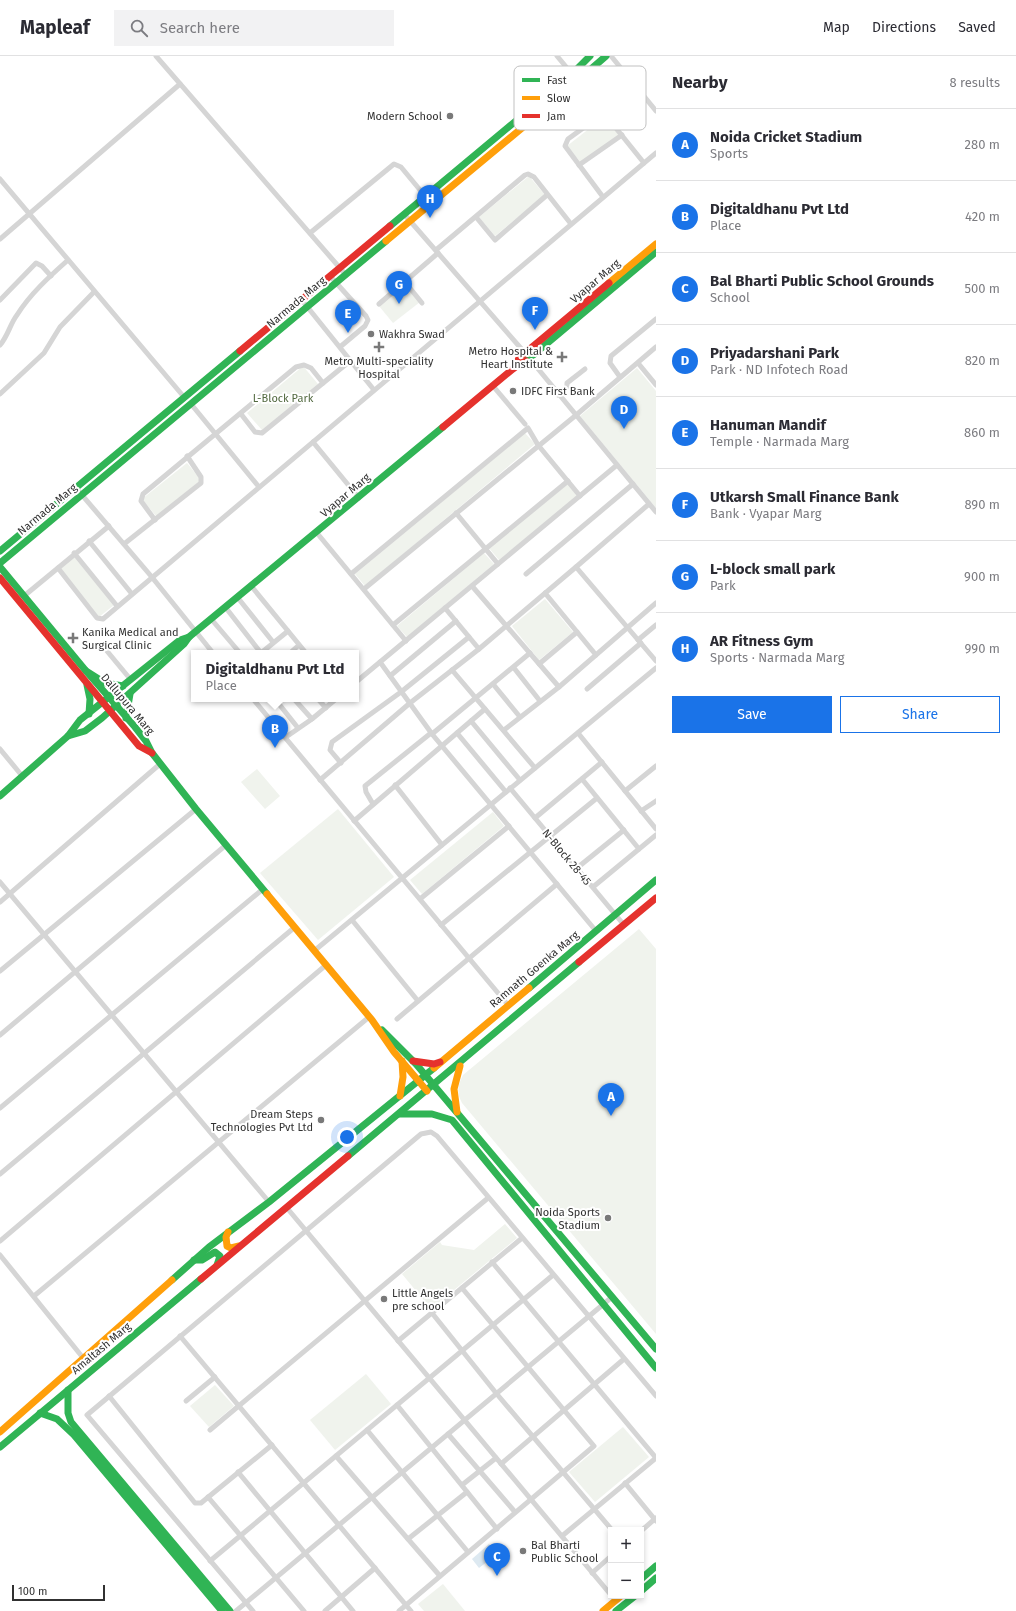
<!DOCTYPE html>
<html lang="en">
<head>
<meta charset="utf-8">
<style>
  body { margin:0; font-family:"Fira Sans",sans-serif; background:#f2f2f3; color:#2b2b33 }
  .controls { position:absolute; right:12px; bottom:12px; display:grid; overflow:hidden; border-radius:0px; box-shadow:0 2px 6px #0003 }
  .controls button { width:36px; height:36px; display:grid; place-items:center; padding:0; border:0; border-bottom:1px solid #e1e1e2; background:#fff; color:#2b2b33; font:20px sans-serif }
  .scale { position:absolute; left:12px; bottom:10px; width:93px; box-sizing:border-box; padding-left:4px; border:2px solid #313131; border-top:0; font-size:11px; line-height:14px; white-space:nowrap; color:#313131; -webkit-text-stroke:3px #fff; paint-order:stroke }
  .you { position:absolute; left:347px; top:1081px; width:14px; height:14px; margin:-10px; border:3px solid #fff; border-radius:50%; background:#1a73e8; box-shadow:0 0 0 6px #1a73e833 }
  .badge { display:grid; place-items:center; width:26px; height:26px; border-radius:50%; background:#1a73e8; color:#fff; font-size:13px; font-weight:700 }
  .pin { position:absolute; translate:-50% -33px; filter:drop-shadow(0 1px 2px #0008) }
  .pin::after { content:''; position:absolute; top:21px; width:14px; height:12px; background:inherit; clip-path:polygon(0 0,100% 0,50% 100%) }
  .popup { position:absolute; left:191px; top:594px; width:168px; height:52px; box-sizing:border-box; display:grid; place-content:center; border-radius:0px; background:#fff; filter:drop-shadow(0 1px 3px #0005); font-size:13px; white-space:nowrap; color:#7c7c81 }
  .popup b { font-size:15px; color:#2b2b33 }
  .popup::after { content:''; position:absolute; left:50%; top:100%; margin-left:-8px; border:8px solid transparent; border-top-color:#fff }
  .list { margin:0; padding:0; list-style:none }
  h2 { display:flex; justify-content:space-between; align-items:center; height:52px; margin:0; padding:0 16px; font-size:17px }
  h2 small { font-size:13px; font-weight:400; color:#7c7c81 }
  .list li { display:grid; grid-template-columns:26px 1fr auto; gap:12px; align-items:center; box-sizing:border-box; height:72px; padding:0 16px; border-top:1px solid #e1e1e2 }
  .list b { display:block; font-size:15px; white-space:nowrap }
  .list p { margin:0; font-size:13px; white-space:nowrap; color:#7c7c81 }
  .list em { font-size:13px; font-style:normal; color:#7c7c81 }
  .actions { display:flex; gap:8px; padding:12px 16px }
  .actions a { flex:1; padding:9px 0; border:1px solid #1a73e8; border-radius:0px; text-align:center; font-size:14px; color:#1a73e8 }
  .actions .main { background:#1a73e8; color:#fff }
  .icon { flex:none; width:22px; height:22px; fill:none; stroke:currentColor; stroke-width:2; stroke-linecap:round; stroke-linejoin:round }
  .map { position:relative; flex:none; width:656px; height:1555px; overflow:hidden }
  header { display:flex; align-items:center; gap:24px; box-sizing:border-box; height:56px; padding:0 20px; background:#fff; border-bottom:1px solid #e1e1e2 }
  header strong { font-size:19px }
  nav { display:flex; gap:22px; margin-inline-start:auto; font-size:14px }
  .search { width:280px; height:36px; background:#f2f2f3; display:flex; align-items:center; gap:10px; box-sizing:border-box; padding:0 14px; border-radius:0px; color:#7c7c81; font-size:15px }
  main { display:flex }
  aside { flex:1; background:#fff }
  .map>svg:first-child { display:block }
  .green { fill:#f0f3ed }
  .water { fill:#dde9f1 }
  .lines { fill:none; stroke-linecap:round; stroke-linejoin:round }
  .street { stroke:#d5d5d5; stroke-width:5 }
  .fast { stroke:#30b455; stroke-width:7 }
  .slow { stroke:#ff9f0a; stroke-width:7 }
  .jam { stroke:#e5322d; stroke-width:7 }
  .poi-dot { fill:#797979; stroke:#fff; stroke-width:1.5 }
  .labels { text-anchor:middle; stroke-width:4; stroke-linejoin:round; paint-order:stroke }
  .poi-label { font-size:11px; fill:#313131; stroke:#fff; text-anchor:start }
  .street-label { font-size:11px; fill:#313131; stroke:#fff }
  .park-label { font-size:11px; fill:#536a41; stroke:#fff }
  .key { fill:#fff; stroke:#c1c1c1; stroke-width:1 }
  .key-label { font-size:11px; fill:#313131 }
</style>
</head>
<body>
<header>
<strong>Mapleaf</strong>
<div class="search"><svg class="icon" aria-label="search" viewBox="0 0 24 24"><circle cx="10" cy="10" r="6"/><path d="M15 15l6 6"/></svg>Search here</div>
<nav><a>Map</a><a>Directions</a><a>Saved</a></nav>
</header>
<main>
<div class="map">
<svg width="656" height="1555" viewBox="0 0 656 1555">
  <rect width="100%" height="100%" fill="#fff"/>
  <g class="green">
    <polygon points="604,61 619,79 582,108 567,90"/>
    <polygon points="529,120 545,139 495,180 479,161"/>
    <polygon points="406,229 420,246 393,267 379,250"/>
    <polygon points="303,310 318,328 262,374 247,357"/>
    <polygon points="637,312 656,335 656,452 580,360"/>
    <polygon points="525,377 535,388 365,530 355,518"/>
    <polygon points="187,407 201,424 156,460 142,443"/>
    <polygon points="568,428 577,440 499,504 489,492"/>
    <polygon points="484,497 494,508 407,581 397,570"/>
    <polygon points="74,501 114,549 99,561 60,513"/>
    <polygon points="545,543 573,576 539,604 512,570"/>
    <polygon points="257,713 280,740 265,753 241,726"/>
    <polygon points="338,753 394,821 318,884 260,817"/>
    <polygon points="493,756 504,770 422,838 410,824"/>
    <path d="M639,873l17,20v385l-194,-231c-6,-11 -4,-18 1,-28z"/>
    <polygon points="505,1168 517,1182 431,1253 402,1218 440,1186 442,1189 474,1194"/>
    <polygon points="366,1318 391,1348 335,1394 310,1364"/>
    <polygon points="215,1329 234,1350 209,1371 190,1350"/>
    <polygon points="623,1371 649,1401 595,1446 569,1416"/>
    <polygon points="443,1528 465,1555 424,1555 418,1548"/>
  </g>
  <polygon class="water" points="489,1488 497,1498 479,1512 472,1503"/>
  <g class="lines">
    <g class="street">
      <polyline points="156,0 346,219"/>
      <polyline points="557,0 572,18"/>
      <polyline points="611,0 656,55"/>
      <polyline points="578,25 644,107"/>
      <polyline points="579,109 622,79"/>
      <polyline points="0,123 184,341"/>
      <polyline points="603,141 565,90 568,83 604,57"/>
      <polyline points="404,158 525,297 656,456"/>
      <polyline points="476,161 495,184 547,139"/>
      <polyline points="310,177 394,108 401,111 425,140"/>
      <polyline points="0,183 180,28"/>
      <polyline points="436,194 525,119 528,118 534,121 571,168"/>
      <polyline points="330,220 366,260 368,264 365,270 340,291"/>
      <polyline points="405,226 422,247"/>
      <polyline points="301,243 374,334"/>
      <polyline points="0,244 36,207 42,210 51,220"/>
      <polyline points="379,248 438,197"/>
      <path d="M0,289c8,-9 10,-21 17,-30 13,-21 33,-39 51,-55"/>
      <polyline points="638,307 656,329"/>
      <polyline points="620,321 610,307 611,300 656,263"/>
      <polyline points="493,330 525,368"/>
      <polyline points="0,338 44,297 60,271 94,236"/>
      <polyline points="558,339 567,331 567,327 585,313"/>
      <polyline points="191,348 259,431"/>
      <polyline points="241,358 255,376 262,377 350,305"/>
      <polyline points="313,386 359,442"/>
      <polyline points="76,432 151,520 213,597"/>
      <polyline points="456,457 498,508"/>
      <polyline points="155,464 141,445 143,438 296,311 304,309 311,312 323,327"/>
      <polyline points="317,477 406,585"/>
      <polyline points="89,485 132,538"/>
      <polyline points="124,488 201,427 201,421 187,400"/>
      <polyline points="74,497 117,550"/>
      <polyline points="576,511 656,605"/>
      <polyline points="58,512 97,562 103,563 656,97"/>
      <polyline points="351,518 528,372 538,389 580,440"/>
      <polyline points="526,518 633,428"/>
      <polyline points="472,530 559,631"/>
      <polyline points="252,531 306,597"/>
      <polyline points="364,533 575,360 656,291"/>
      <polyline points="545,537 596,599"/>
      <polyline points="24,540 109,470"/>
      <polyline points="238,542 273,586"/>
      <polyline points="226,552 261,597"/>
      <polyline points="445,552 479,593"/>
      <polyline points="212,564 240,597"/>
      <polyline points="393,569 568,425"/>
      <polyline points="638,584 656,569"/>
      <polyline points="102,589 131,624"/>
      <polyline points="261,597 288,575"/>
      <polyline points="290,597 299,589"/>
      <polyline points="380,606 432,678 596,875"/>
      <polyline points="539,608 577,576"/>
      <polyline points="514,612 540,645"/>
      <polyline points="452,614 535,712"/>
      <polyline points="390,620 456,565"/>
      <polyline points="356,626 617,409"/>
      <polyline points="493,628 520,661"/>
      <polyline points="587,633 641,587"/>
      <polyline points="253,643 508,949"/>
      <polyline points="275,643 298,672"/>
      <polyline points="294,643 312,663"/>
      <polyline points="318,643 326,652"/>
      <polyline points="471,665 520,724"/>
      <polyline points="504,674 559,631 656,547"/>
      <polyline points="457,677 506,736"/>
      <polyline points="578,677 656,773"/>
      <polyline points="432,678 530,597"/>
      <polyline points="286,681 312,663 336,643"/>
      <polyline points="0,693 23,721"/>
      <polyline points="341,707 330,694 332,686 401,636 469,581"/>
      <polyline points="582,723 639,793"/>
      <polyline points="320,724 410,647 479,593 576,511 649,448"/>
      <polyline points="395,729 442,789"/>
      <polyline points="510,732 624,869"/>
      <polyline points="625,735 656,710"/>
      <polyline points="373,748 366,736 365,730 431,677"/>
      <polyline points="641,755 656,745"/>
      <polyline points="535,762 602,706"/>
      <polyline points="354,765 485,653"/>
      <polyline points="577,812 624,774"/>
      <polyline points="0,826 269,1146"/>
      <polyline points="593,831 656,779"/>
      <polyline points="420,843 509,770"/>
      <polyline points="0,846 160,708"/>
      <polyline points="352,864 418,945"/>
      <polyline points="441,869 597,742"/>
      <polyline points="314,895 656,612"/>
      <polyline points="0,915 196,753"/>
      <polyline points="397,963 557,828"/>
      <polyline points="0,979 226,789"/>
      <polyline points="0,1052 263,833"/>
      <polyline points="0,1118 295,871"/>
      <polyline points="287,1152 611,1539"/>
      <polyline points="0,1185 326,909"/>
      <polyline points="0,1199 84,1303"/>
      <polyline points="492,1206 656,1402"/>
      <polyline points="34,1240 369,961"/>
      <polyline points="432,1257 496,1337 612,1474"/>
      <polyline points="180,1280 411,1555"/>
      <polyline points="398,1285 522,1182"/>
      <polyline points="109,1340 195,1447 201,1447 272,1389"/>
      <polyline points="186,1345 215,1321"/>
      <polyline points="397,1349 497,1473"/>
      <polyline points="210,1374 488,1142"/>
      <polyline points="367,1374 468,1496"/>
      <polyline points="448,1378 515,1456"/>
      <polyline points="336,1400 440,1520"/>
      <polyline points="501,1408 624,1303"/>
      <polyline points="238,1416 353,1555"/>
      <polyline points="625,1427 656,1465"/>
      <polyline points="462,1429 496,1402"/>
      <polyline points="208,1441 304,1555"/>
      <polyline points="641,1475 656,1462"/>
      <polyline points="562,1480 656,1402"/>
      <polyline points="408,1483 467,1436"/>
      <polyline points="210,1505 553,1219"/>
      <polyline points="592,1517 611,1500"/>
      <polyline points="236,1555 612,1241"/>
      <polyline points="253,1555 87,1359 421,1078 431,1076 437,1080 656,1340"/>
      <polyline points="325,1555 375,1512"/>
      <polyline points="399,1555 594,1390 462,1232"/>
    </g>
    <g class="fast">
      <polyline points="546,52 606,0"/>
      <polyline points="390,170 572,18 590,0"/>
      <polyline points="526,305 656,196"/>
      <polyline points="0,495 240,295"/>
      <polyline points="0,507 386,185"/>
      <polyline points="0,511 86,615 105,627 123,630"/>
      <polyline points="86,615 135,671 146,685 152,697 196,753 267,838"/>
      <polyline points="87,629 90,643 89,658"/>
      <polyline points="126,662 130,638"/>
      <polyline points="68,680 85,675 102,662 184,588 189,581 443,371"/>
      <polyline points="0,740 68,680 80,664 180,584 189,581"/>
      <polyline points="529,932 656,824"/>
      <polyline points="382,974 416,1008 656,1293"/>
      <polyline points="399,1058 432,1058 452,1064 656,1312"/>
      <polyline points="348,1100 579,906"/>
      <polyline points="194,1204 202,1204 215,1196 220,1200 217,1209"/>
      <polyline points="172,1224 209,1191 269,1146 434,1012"/>
      <polyline points="68,1334 68,1357 71,1366 230,1555"/>
      <polyline points="40,1357 57,1363 74,1379 222,1555"/>
      <polyline points="0,1391 201,1223"/>
      <polyline points="641,1523 656,1510"/>
      <polyline points="641,1535 656,1522"/>
      <polyline points="616,1555 635,1540"/>
    </g>
    <g class="slow">
      <polyline points="386,185 546,52"/>
      <polyline points="609,227 656,188"/>
      <polyline points="267,838 372,964 394,996 427,1035"/>
      <polyline points="434,1012 529,932"/>
      <polyline points="400,1040 403,1021 402,1005"/>
      <polyline points="457,1056 454,1033 460,1010"/>
      <polyline points="228,1176 226,1181 227,1190 231,1192 239,1190"/>
      <polyline points="0,1376 172,1224"/>
      <polyline points="603,1555 621,1540"/>
    </g>
    <g class="jam">
      <polyline points="240,295 390,170"/>
      <polyline points="514,312 519,302 609,227"/>
      <polyline points="443,371 514,312 526,305"/>
      <polyline points="0,522 139,690 152,697"/>
      <polyline points="579,906 656,842"/>
      <polyline points="413,1005 434,1008 440,1006"/>
      <polyline points="201,1223 348,1100"/>
    </g>
  </g>
  <g class="poi-dot">
    <circle cx="450" cy="60" r="4"/>
    <circle cx="371" cy="278" r="4"/>
    <path d="M377 285h4v4h4v4h-4v4h-4v-4h-4v-4h4z"/>
    <path d="M560 295h4v4h4v4h-4v4h-4v-4h-4v-4h4z"/>
    <circle cx="513" cy="335" r="4"/>
    <path d="M71 576h4v4h4v4h-4v4h-4v-4h-4v-4h4z"/>
    <circle cx="321" cy="1064" r="4"/>
    <circle cx="608" cy="1162" r="4"/>
    <circle cx="384" cy="1243" r="4"/>
    <circle cx="523" cy="1495" r="4"/>
  </g>
  <g class="labels">
    <g class="poi-label">
      <text x="442" y="64" text-anchor="end">Modern School</text>
      <text x="379" y="282">Wakhra Swad</text>
      <text x="553" y="299" text-anchor="end">Metro Hospital &amp;<tspan x="553" dy="13">Heart Institute</tspan></text>
      <text x="379" y="309" text-anchor="middle">Metro Multi-speciality<tspan x="379" dy="13">Hospital</tspan></text>
      <text x="521" y="339">IDFC First Bank</text>
      <text x="82" y="580">Kanika Medical and<tspan x="82" dy="13">Surgical Clinic</tspan></text>
      <text x="313" y="1062" text-anchor="end">Dream Steps<tspan x="313" dy="13">Technologies Pvt Ltd</tspan></text>
      <text x="600" y="1160" text-anchor="end">Noida Sports<tspan x="600" dy="13">Stadium</tspan></text>
      <text x="392" y="1241">Little Angels<tspan x="392" dy="13">pre school</tspan></text>
      <text x="531" y="1493">Bal Bharti<tspan x="531" dy="13">Public School</tspan></text>
    </g>
    <g class="street-label">
      <text transform="translate(595 225) rotate(-40)" y="4">Vyapar Marg</text>
      <text transform="translate(296 246) rotate(-40)" y="4">Narmada Marg</text>
      <text transform="translate(345 439) rotate(-40)" y="4">Vyapar Marg</text>
      <text transform="translate(47 453) rotate(-40)" y="4">Narmada Marg</text>
      <text transform="translate(128 648) rotate(50)" y="4">Dallupura Marg</text>
      <text transform="translate(567 801) rotate(50)" y="4">N-Block 28-45</text>
      <text transform="translate(534 913) rotate(-40)" y="4">Ramnath Goenka Marg</text>
      <text transform="translate(101 1292) rotate(-40)" y="4">Amaltash Marg</text>
    </g>
    <g class="park-label">
      <text x="283" y="346">L-Block Park</text>
    </g>
  </g>
  <rect x="514" y="10" width="132" height="64" rx="6" class="key"/>
  <rect x="522" y="22" width="18" height="4" fill="#30b455"/>
  <rect x="522" y="40" width="18" height="4" fill="#ff9f0a"/>
  <rect x="522" y="58" width="18" height="4" fill="#e5322d"/>
  <g class="key-label">
    <text x="547" y="28">Fast</text>
    <text x="547" y="46">Slow</text>
    <text x="547" y="64">Jam</text>
  </g>
</svg>
<div class="controls">
<button>+</button>
<button>−</button>
</div>
<div class="scale">100 m</div>
<div class="you"></div>
<div class="pin badge" style="left:611px;top:1060px">A</div>
<div class="pin badge" style="left:275px;top:692px">B</div>
<div class="popup"><b>Digitaldhanu Pvt Ltd</b>Place</div>
<div class="pin badge" style="left:497px;top:1520px">C</div>
<div class="pin badge" style="left:624px;top:373px">D</div>
<div class="pin badge" style="left:348px;top:277px">E</div>
<div class="pin badge" style="left:535px;top:274px">F</div>
<div class="pin badge" style="left:399px;top:248px">G</div>
<div class="pin badge" style="left:430px;top:162px">H</div>
</div>
<aside>
<h2>Nearby<small>8 results</small></h2>
<ul class="list">
<li><span class="badge">A</span><div><b>Noida Cricket Stadium</b><p>Sports</p></div><em>280 m</em></li>
<li><span class="badge">B</span><div><b>Digitaldhanu Pvt Ltd</b><p>Place</p></div><em>420 m</em></li>
<li><span class="badge">C</span><div><b>Bal Bharti Public School Grounds</b><p>School</p></div><em>500 m</em></li>
<li><span class="badge">D</span><div><b>Priyadarshani Park</b><p>Park · ND Infotech Road</p></div><em>820 m</em></li>
<li><span class="badge">E</span><div><b>Hanuman Mandif</b><p>Temple · Narmada Marg</p></div><em>860 m</em></li>
<li><span class="badge">F</span><div><b>Utkarsh Small Finance Bank</b><p>Bank · Vyapar Marg</p></div><em>890 m</em></li>
<li><span class="badge">G</span><div><b>L-block small park</b><p>Park</p></div><em>900 m</em></li>
<li><span class="badge">H</span><div><b>AR Fitness Gym</b><p>Sports · Narmada Marg</p></div><em>990 m</em></li>
</ul>
<div class="actions"><a class="main">Save</a><a>Share</a></div>
</aside>
</main>
</body>
</html>
